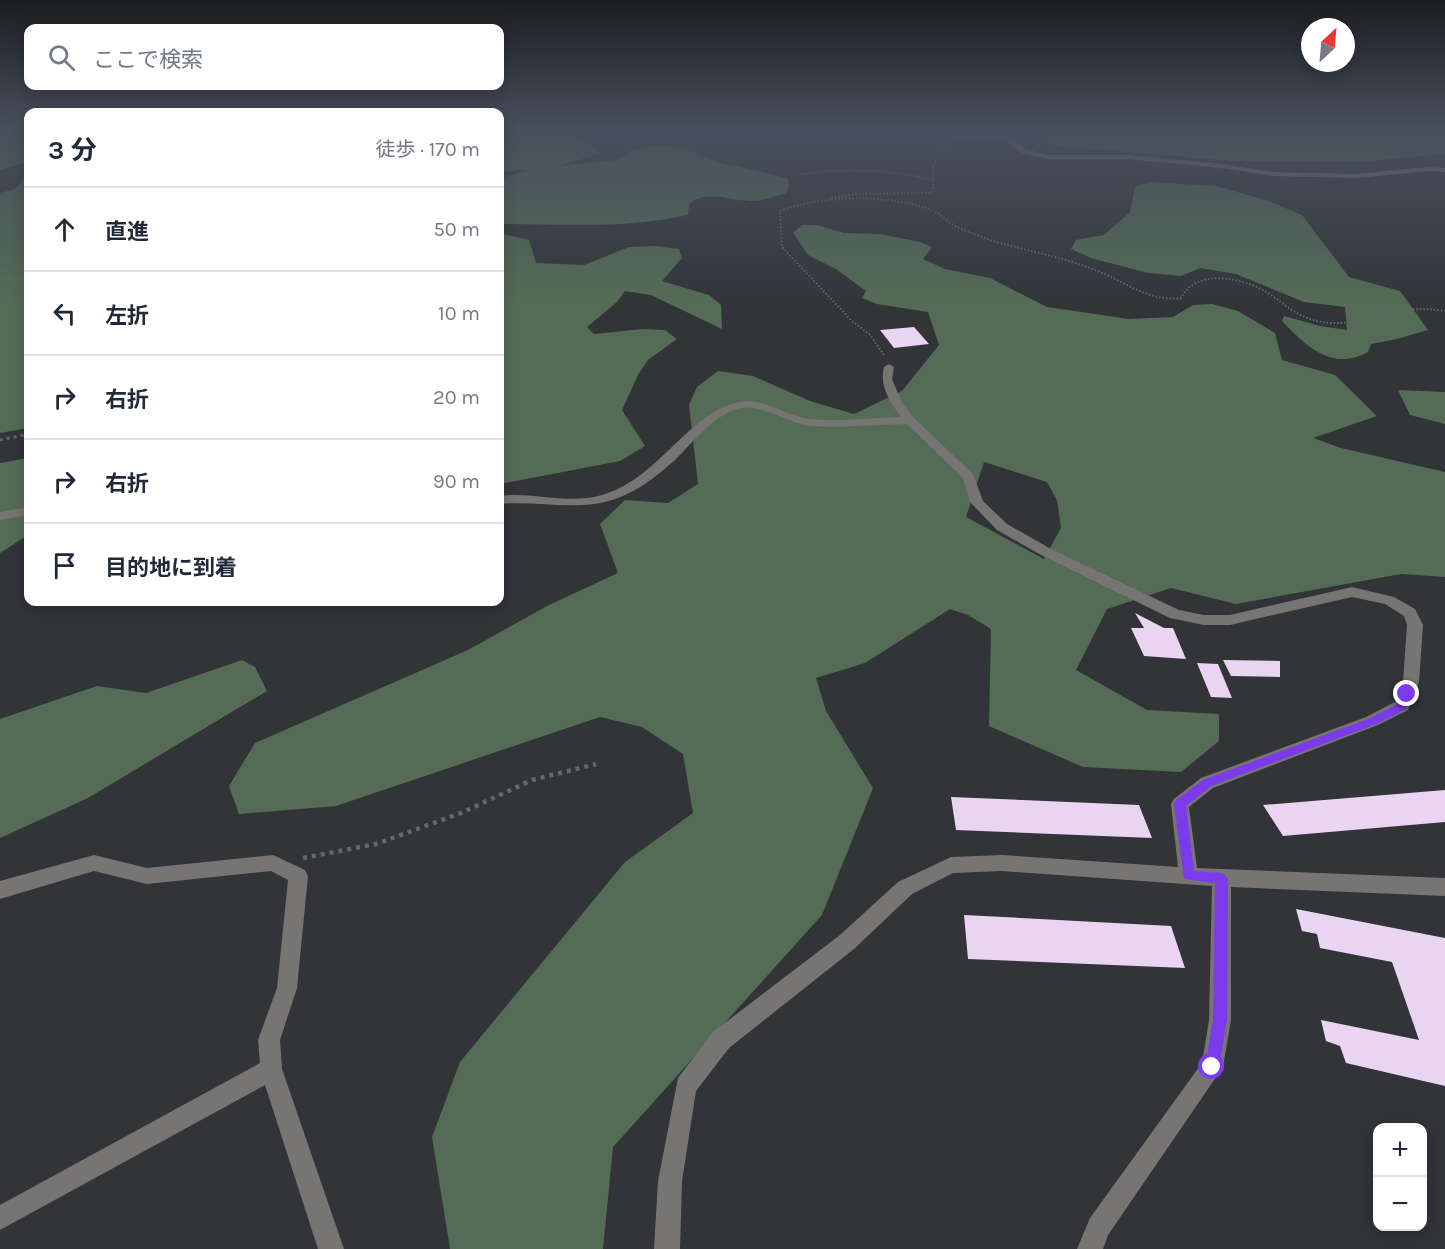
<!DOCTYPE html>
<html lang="ja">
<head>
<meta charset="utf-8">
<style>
  body { margin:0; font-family:Karla,"Noto Sans JP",sans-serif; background:#f2f2f3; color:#1f2937 }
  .controls { position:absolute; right:18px; bottom:18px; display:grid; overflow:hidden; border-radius:12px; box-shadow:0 3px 15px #0003 }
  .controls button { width:54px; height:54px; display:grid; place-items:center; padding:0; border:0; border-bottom:2px solid #e0e1e3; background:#fff; color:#1f2937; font:30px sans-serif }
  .compass { position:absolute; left:1301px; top:18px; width:54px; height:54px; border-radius:50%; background:#fff; box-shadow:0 3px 15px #0003; rotate:26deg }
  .stop { position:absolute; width:18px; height:18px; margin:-14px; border:4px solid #7c3aed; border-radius:50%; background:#fff }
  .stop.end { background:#7c3aed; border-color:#fff; box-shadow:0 2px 6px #0008 }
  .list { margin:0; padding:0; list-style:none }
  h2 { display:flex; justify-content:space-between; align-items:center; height:78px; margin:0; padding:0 24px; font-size:26px }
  h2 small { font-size:20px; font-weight:400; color:#747a83 }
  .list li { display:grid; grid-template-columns:39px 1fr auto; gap:18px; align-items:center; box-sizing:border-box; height:84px; padding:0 24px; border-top:2px solid #e0e1e3 }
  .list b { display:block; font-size:22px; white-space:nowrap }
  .list em { font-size:20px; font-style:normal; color:#747a83 }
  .icon { flex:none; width:33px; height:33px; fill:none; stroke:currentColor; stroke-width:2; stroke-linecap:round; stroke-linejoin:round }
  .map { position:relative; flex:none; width:1445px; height:1249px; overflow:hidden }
  .search { position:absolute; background:#fff; box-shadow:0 3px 15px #0003; left:24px; top:24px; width:480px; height:66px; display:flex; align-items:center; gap:15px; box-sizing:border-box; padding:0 21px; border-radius:12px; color:#747a83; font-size:22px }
  .panel { position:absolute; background:#fff; box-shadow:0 3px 15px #0003; left:24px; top:108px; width:480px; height:498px; border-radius:12px }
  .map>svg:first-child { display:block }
  .forest { fill:#546c55; fill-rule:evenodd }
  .building { fill:#e9d4f2 }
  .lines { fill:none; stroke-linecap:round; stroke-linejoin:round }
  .path-far2 { stroke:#65676b; stroke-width:2; stroke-dasharray:1.5 2; stroke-linecap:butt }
  .path-far1 { stroke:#65676b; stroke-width:3; stroke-dasharray:3 4; stroke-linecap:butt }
  .path { stroke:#65676b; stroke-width:4.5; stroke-dasharray:4 5; stroke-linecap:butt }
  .minor { fill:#777474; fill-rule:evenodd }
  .route { fill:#7c3aed }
</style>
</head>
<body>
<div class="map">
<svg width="1445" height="1249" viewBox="0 0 1445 1249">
  <rect width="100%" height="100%" fill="#323438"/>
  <g class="forest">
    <polygon points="0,131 28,131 28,161 0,170"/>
    <path d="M500,131h70l31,22 -42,13 57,-6 19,-11 22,-4 23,2 38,15 69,16 2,7 -3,8c-11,3 -26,9 -37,8 -21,-1 -43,-11 -60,3l-1,11c-62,14 -125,9 -188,9v-44l25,-10 -25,1z"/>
    <polygon points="1052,131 1445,131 1445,154 1359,162 1232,161 1068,147 1049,143 1046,137"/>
    <polygon points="28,174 28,428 0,433 0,193 15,189"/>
    <path d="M1149,182l67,4 53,15 33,14 47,62 51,14 28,39 -31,9 -26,5 -3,8c-36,20 -62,-6 -86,-31l2,-5 36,10 27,4 -2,-23 -41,-5 -68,-28 -36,-6 -19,8 -33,-3 -57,-15 -20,-9 5,-9 28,-5 26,-23 5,-25z"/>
    <path d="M802,225h15l27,8 36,1 40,8 12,5 -9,12 22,10 45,9 57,29 82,12 44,-2 20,-12 19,-1 26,7 37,22 7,27 53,15 42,41 -64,22 28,10 104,24v105l-44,-3 -165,30 -65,-16 -64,21 -31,61 71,40 72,4v27l-38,31 -98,-5 -94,-41 2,-97 -23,-14 -18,-6 -85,54 -49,15 10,33 47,77 -51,127 -209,232 -10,102h-153l-18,-112 28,-75 165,-200 68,-49 -10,-59 -41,-27 -42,-10 -264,89 -97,8 -10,-28 26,-43 213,-93 81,-45 69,-32 -18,-49 25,-24 43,3 30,-19 -9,-79 8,-18 21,-16 35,5 57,25 44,13 48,-23 37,-46 -11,-33 -51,-8 -15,-6 4,-7 -30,-22 -28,-14 -15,-22zM984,462l63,20 10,18 4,28 -17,31 -78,-42z"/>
    <polygon points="500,233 529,240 536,263 584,265 629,247 655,246 679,249 682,258 662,281 709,295 721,305 722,329 651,295 625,291 617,302 587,327 594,334 643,329 665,330 677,339 648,360 639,373 622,410 645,446 620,461 500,484"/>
    <polygon points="1398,390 1445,392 1445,424 1410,415"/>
    <polygon points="28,458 28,535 0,553 0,463"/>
    <polygon points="242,660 255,667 267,691 88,798 0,838 0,719 97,686 146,693"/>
  </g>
  <g class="building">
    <polygon points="914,327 929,344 894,348 880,330"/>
    <polygon points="1135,613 1164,628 1173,628 1186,659 1144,656 1131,628 1144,628"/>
    <polygon points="1223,660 1280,661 1280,677 1231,676"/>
    <polygon points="1197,663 1218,664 1232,698 1211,697"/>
    <polygon points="1445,790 1445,822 1283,836 1263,805"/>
    <polygon points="951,797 1139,805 1152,838 956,830"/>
    <polygon points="1296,909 1445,938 1445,1086 1346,1063 1340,1046 1326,1041 1321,1020 1419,1040 1392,962 1320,948 1317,934 1302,931"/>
    <polygon points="964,915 1171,926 1185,968 968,959"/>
  </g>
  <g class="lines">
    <g class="path-far2">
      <polyline points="1379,131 1393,131"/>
      <path d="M800,174c44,-5 89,-6 132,6"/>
      <polyline points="500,177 559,172 577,167"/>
      <polyline points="831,198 856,194 931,193 933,190 933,166 945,144"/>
      <polyline points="0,273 28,264"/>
      <polyline points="0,279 28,279"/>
      <path d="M884,355l-14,-20 -19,-15 -69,-73 -2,-36c41,-16 107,-17 149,-2 9,3 15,10 23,15 12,7 25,11 38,16 36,11 74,17 110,32 27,11 50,30 81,26 15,-29 57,-21 82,-8 16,9 29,23 47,29 32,11 62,-3 94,-8 14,-3 27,-2 41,0"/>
    </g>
    <polyline class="path-far1" points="0,440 28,434"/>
    <polyline class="path" points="303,858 376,844 461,813 532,780 596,764"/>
    <g class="minor">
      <polygon points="954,133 1006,136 1027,149 1048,155 1128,155 1221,164 1274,172 1356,174 1428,167 1445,168 1445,172 1428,171 1356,178 1274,176 1221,168 1128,159 1048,159 1021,153 1004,140 951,137"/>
      <path d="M889,364l5,3 -2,12 10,24 12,15 59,56 10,27 24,23 44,25 128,61 25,5h26l122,-28 42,10 21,12 8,16 -4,57 -11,28 -30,15 -165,63 -24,19 8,61 248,10v18l-214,-9v133l-8,47 -115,168 -5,14h-26l13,-31 112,-155 7,-43 3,-134 -210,-15 -49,2 -41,21 -58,55 -125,99 -33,43 -14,90 -2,68h-26l4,-68 20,-103 35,-46 127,-97 58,-53 53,-25 51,-2 176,12 -7,-63 3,-5 27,-21 165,-61 29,-15 8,-20 4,-57 -3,-9 -19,-12 -33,-7 -122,28h-26l-34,-7 -129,-63 -44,-25 -27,-28 -7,-24 -56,-54c-31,1 -64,4 -96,2 -23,-2 -46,-22 -70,-18 -28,6 -47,34 -67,53 -15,13 -31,26 -49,34 -39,19 -83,5 -125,9v-8l10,-1c30,-1 62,9 92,0 56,-16 82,-77 133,-92 27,-8 49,13 75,16 29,3 62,-1 91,-2 -11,-15 -22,-31 -17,-50z"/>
      <polygon points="28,507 28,515 0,520 0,512"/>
      <polygon points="94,855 147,868 273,855 305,870 308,876 297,988 280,1040 282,1069 344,1249 318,1249 265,1085 0,1230 0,1205 260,1063 258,1040 277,988 288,880 271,871 147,884 94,871 0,899 0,881"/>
    </g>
  </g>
  <linearGradient id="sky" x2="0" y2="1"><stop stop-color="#1c1d1f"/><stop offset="0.43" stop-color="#49505e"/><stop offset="1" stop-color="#49505e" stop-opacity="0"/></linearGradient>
  <rect width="1445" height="306" fill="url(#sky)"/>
  <polygon class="route" points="1407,690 1412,694 1406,709 1376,724 1211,786 1186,806 1194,871 1222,873 1228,878 1227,1020 1219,1067 1217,1072 1212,1074 1207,1072 1205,1067 1213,1020 1215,883 1184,879 1174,804 1175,801 1203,780 1368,719 1398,704 1403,691"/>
</svg>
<div class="controls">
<button>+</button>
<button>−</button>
</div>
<svg class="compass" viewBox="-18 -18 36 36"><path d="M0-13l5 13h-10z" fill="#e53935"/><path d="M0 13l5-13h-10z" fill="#747a83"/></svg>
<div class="stop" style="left:1212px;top:1067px"></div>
<div class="stop end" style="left:1407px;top:694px"></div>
<div class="search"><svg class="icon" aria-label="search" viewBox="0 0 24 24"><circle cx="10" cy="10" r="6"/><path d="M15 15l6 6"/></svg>ここで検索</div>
<section class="panel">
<h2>3 分<small>徒歩 · 170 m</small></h2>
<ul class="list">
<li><svg class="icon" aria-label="ahead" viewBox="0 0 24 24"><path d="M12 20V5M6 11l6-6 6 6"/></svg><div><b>直進</b></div><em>50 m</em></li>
<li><svg class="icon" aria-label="left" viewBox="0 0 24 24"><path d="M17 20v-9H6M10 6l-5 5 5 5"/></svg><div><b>左折</b></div><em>10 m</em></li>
<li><svg class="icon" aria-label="right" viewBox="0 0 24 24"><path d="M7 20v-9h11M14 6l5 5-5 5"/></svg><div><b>右折</b></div><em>20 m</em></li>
<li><svg class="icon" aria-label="right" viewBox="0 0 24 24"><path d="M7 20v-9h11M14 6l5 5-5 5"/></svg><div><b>右折</b></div><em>90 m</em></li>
<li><svg class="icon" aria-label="arrive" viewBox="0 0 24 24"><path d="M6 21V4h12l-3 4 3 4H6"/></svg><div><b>目的地に到着</b></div></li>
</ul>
</section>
</div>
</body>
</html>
